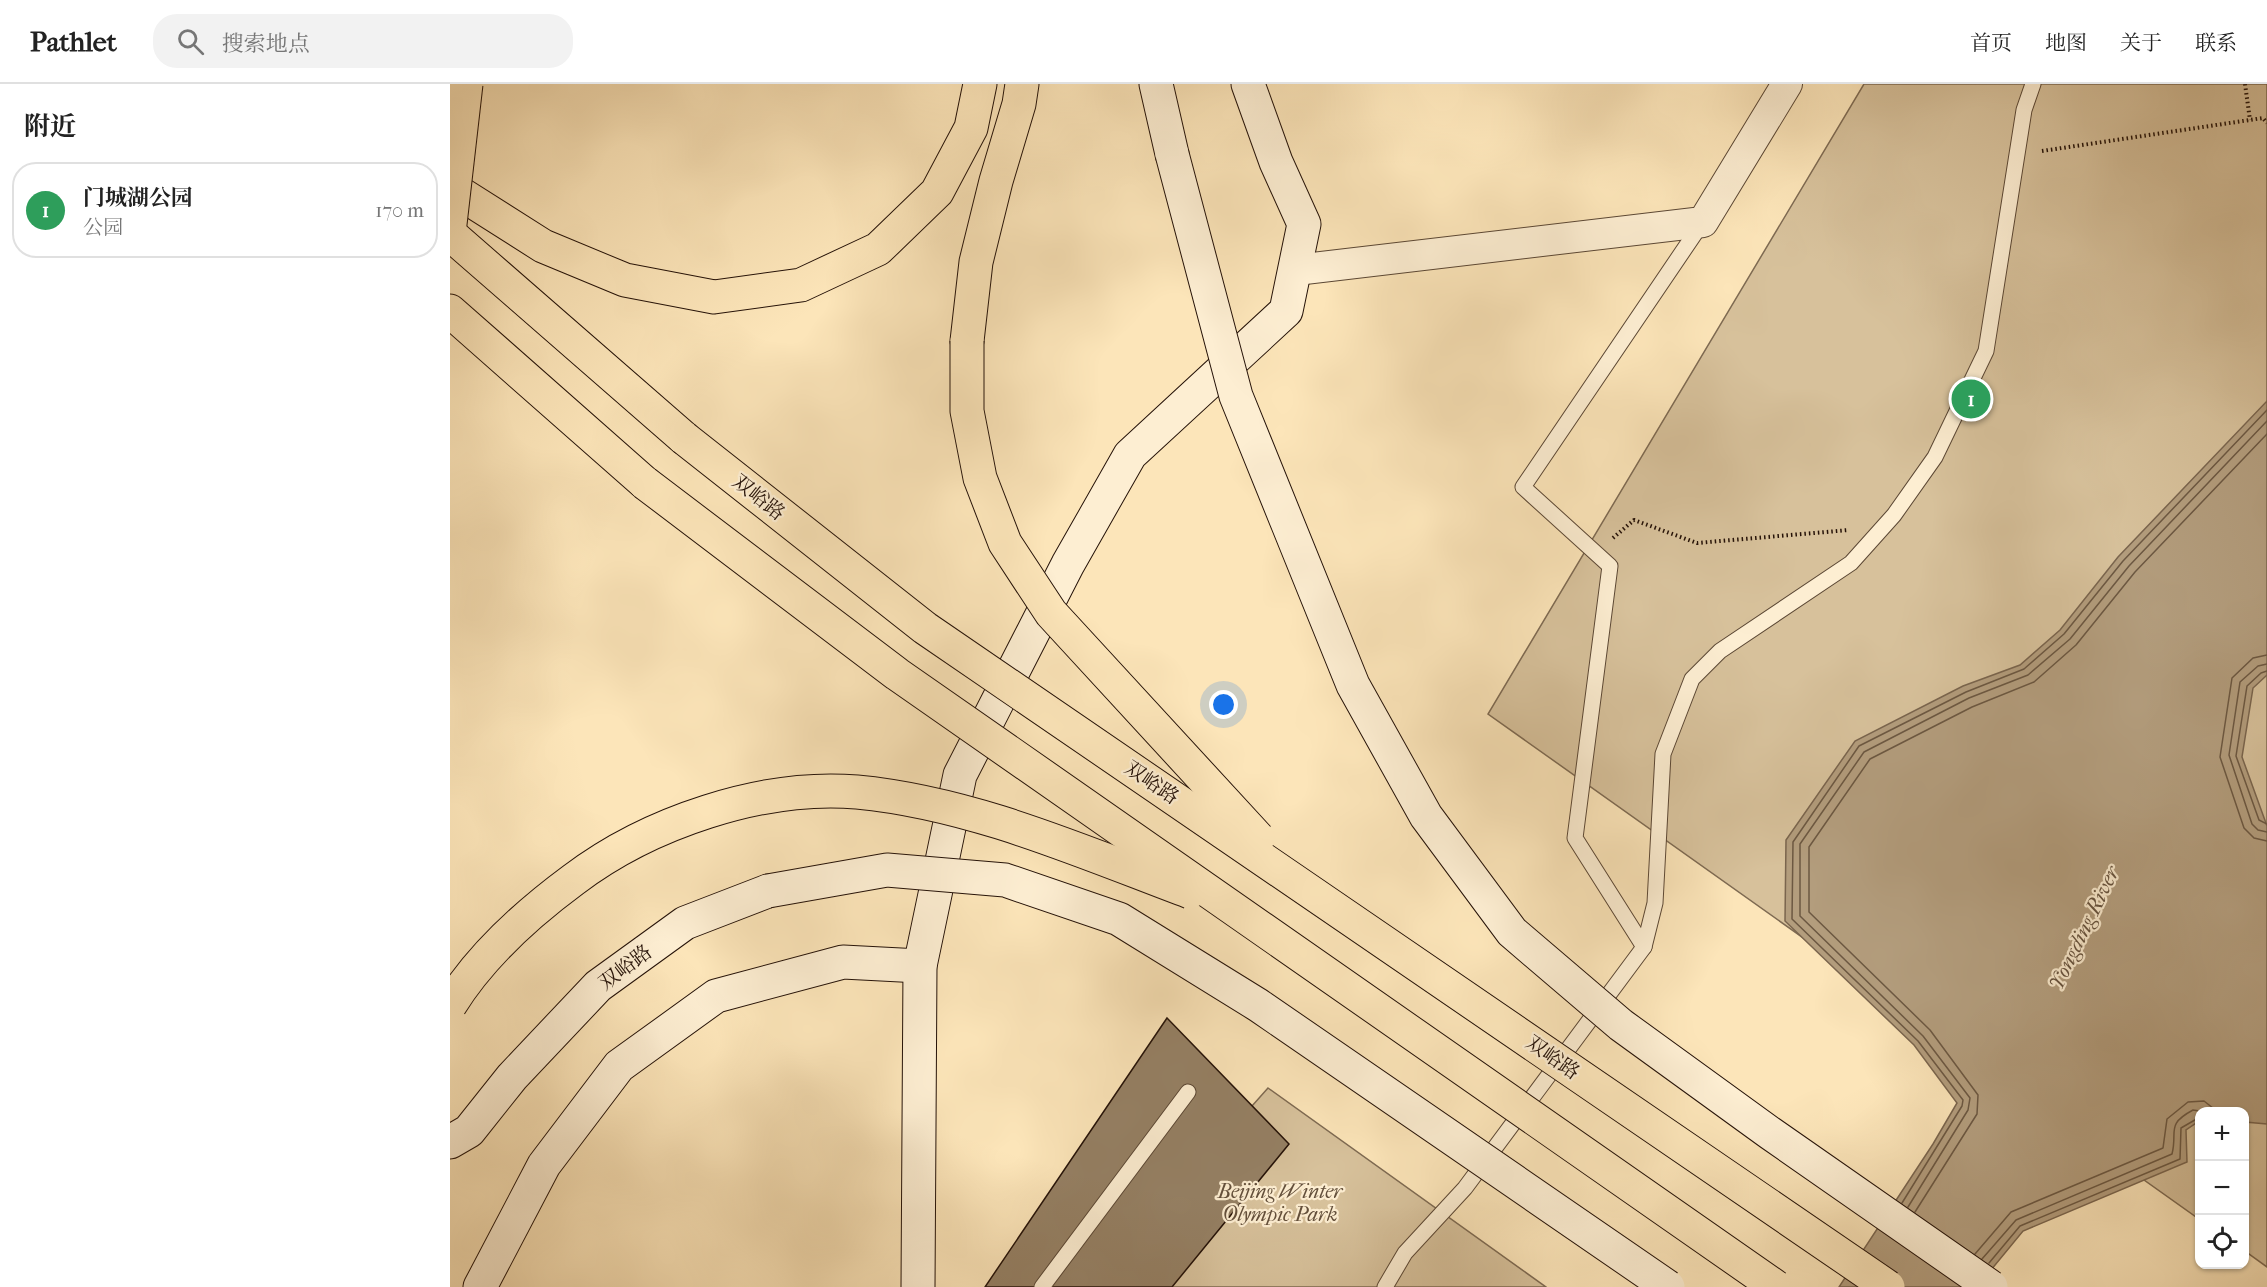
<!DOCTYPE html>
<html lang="zh">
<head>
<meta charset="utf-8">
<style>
  body { margin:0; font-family:"IM FELL French Canon","Noto Serif SC",serif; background:#f2f2f2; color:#222 }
  .controls { position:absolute; right:18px; bottom:18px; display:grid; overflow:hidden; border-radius:12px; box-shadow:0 2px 4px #0004 }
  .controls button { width:54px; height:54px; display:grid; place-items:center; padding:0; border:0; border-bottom:2px solid #e0e0e0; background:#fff; color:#222; font:30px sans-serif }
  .you { position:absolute; left:774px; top:621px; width:21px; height:21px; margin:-15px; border:4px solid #fff; border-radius:50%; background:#1a73e8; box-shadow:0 0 0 9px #1a73e833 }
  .badge { display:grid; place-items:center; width:39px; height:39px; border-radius:50%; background:#8f2418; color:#fff; font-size:20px; font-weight:700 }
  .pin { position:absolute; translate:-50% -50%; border:3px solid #fff; box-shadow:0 2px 6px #0006 }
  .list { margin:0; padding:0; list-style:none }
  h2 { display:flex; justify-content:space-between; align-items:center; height:78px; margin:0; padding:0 24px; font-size:26px }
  h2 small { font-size:20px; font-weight:400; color:#767676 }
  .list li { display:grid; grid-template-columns:39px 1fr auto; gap:18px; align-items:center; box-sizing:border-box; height:96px; margin:0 12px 12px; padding:0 12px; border:2px solid #e0e0e0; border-radius:24px }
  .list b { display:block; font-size:22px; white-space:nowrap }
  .list p { margin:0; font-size:20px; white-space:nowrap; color:#767676 }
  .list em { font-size:20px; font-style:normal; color:#767676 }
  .icon { flex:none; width:33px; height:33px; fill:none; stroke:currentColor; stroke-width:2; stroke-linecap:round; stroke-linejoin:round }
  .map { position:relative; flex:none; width:1817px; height:1203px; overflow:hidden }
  header { display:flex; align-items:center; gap:36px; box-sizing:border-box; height:84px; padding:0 30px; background:#fff; border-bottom:2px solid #e0e0e0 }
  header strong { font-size:28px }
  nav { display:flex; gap:33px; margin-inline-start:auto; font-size:21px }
  .search { width:420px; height:54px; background:#f2f2f2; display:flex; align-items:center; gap:15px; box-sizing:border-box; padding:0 21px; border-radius:24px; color:#767676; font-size:22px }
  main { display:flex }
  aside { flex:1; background:#fff }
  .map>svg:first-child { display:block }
  .green { fill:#d7c19b; stroke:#7e6a52; stroke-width:1.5 }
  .water { fill:#b39d7d; stroke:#7a654e; stroke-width:1.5 }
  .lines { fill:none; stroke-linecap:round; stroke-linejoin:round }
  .shore { stroke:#6c5842; stroke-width:1.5 }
  .building { fill:#958064; stroke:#251208; stroke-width:1.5 }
  .lane-casing { stroke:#5b4734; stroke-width:17 }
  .street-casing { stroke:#5b4734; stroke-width:32 }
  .secondary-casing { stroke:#251208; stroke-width:35 }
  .highway-casing { stroke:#251208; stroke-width:35 }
  .path { stroke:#251208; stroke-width:4; stroke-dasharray:1.5 3; stroke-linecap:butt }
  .lane { stroke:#fdeed2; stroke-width:15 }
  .street { stroke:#fdeed2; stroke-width:30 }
  .secondary { stroke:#fdeed2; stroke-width:33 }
  .highway { stroke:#fce5b9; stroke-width:33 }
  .secondary-bridge-casing { stroke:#251208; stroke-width:35; stroke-linecap:butt }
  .highway-bridge-casing { stroke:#251208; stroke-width:35; stroke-linecap:butt }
  .secondary-bridge { stroke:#fdeed2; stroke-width:33 }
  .highway-bridge { stroke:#fce5b9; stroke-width:33 }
  .labels { text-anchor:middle; stroke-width:4.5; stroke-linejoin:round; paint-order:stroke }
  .street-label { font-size:20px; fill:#251208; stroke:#fdeed2 }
  .park-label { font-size:20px; font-style:italic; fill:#634f3b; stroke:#fdeed2 }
  .water-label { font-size:21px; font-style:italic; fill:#65513d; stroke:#fdeed2 }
</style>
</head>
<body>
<header>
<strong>Pathlet</strong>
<div class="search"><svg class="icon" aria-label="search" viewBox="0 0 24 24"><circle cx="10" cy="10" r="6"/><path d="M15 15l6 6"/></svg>搜索地点</div>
<nav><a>首页</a><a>地图</a><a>关于</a><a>联系</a></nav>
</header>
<main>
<aside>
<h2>附近<small></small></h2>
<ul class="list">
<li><span class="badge" style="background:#2e9e5b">1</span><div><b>门城湖公园</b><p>公园</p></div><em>170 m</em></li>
</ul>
</aside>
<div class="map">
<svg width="1817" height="1203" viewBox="0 0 1817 1203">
  <rect width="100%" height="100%" fill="#fce5b9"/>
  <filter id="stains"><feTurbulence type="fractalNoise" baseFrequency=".00333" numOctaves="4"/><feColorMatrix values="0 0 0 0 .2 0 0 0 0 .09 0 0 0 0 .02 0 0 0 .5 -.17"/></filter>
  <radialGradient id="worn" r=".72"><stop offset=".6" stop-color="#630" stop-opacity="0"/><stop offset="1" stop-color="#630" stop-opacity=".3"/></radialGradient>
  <g class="green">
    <polygon points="1414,0 1817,0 1817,1183 1795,1167 1794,1028 1750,1028 1749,1135 1038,630"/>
    <polygon points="818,1004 1096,1203 641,1203"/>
  </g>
  <polygon class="water" points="1817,317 1817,591 1803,604 1792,673 1817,742 1817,1040 1795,1038 1794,1028 1750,1028 1749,1037 1736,1046 1737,1078 1573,1147 1527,1203 1389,1203 1483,1060 1507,1019 1464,961 1335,837 1336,756 1405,657 1513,602 1570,581 1610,546 1668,473"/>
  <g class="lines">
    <g class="shore">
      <polyline points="1817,571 1803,574 1782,594 1770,673 1794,744 1804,754 1817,757"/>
      <polyline points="1817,580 1808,582 1790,598 1779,671 1802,740 1808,746 1817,748"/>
      <polyline points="1817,587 1811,589 1797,602 1786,672 1809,736 1817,740"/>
      <polyline points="1452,1119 1512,1022 1513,1016 1468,957 1342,835 1343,758 1409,662 1516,608 1574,585 1614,550 1673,477 1817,326"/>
      <polyline points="1458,1123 1518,1026 1520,1014 1473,952 1350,832 1350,760 1414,668 1519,614 1578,591 1620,555 1679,482 1817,337"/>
      <polyline points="1465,1128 1527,1030 1528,1011 1480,946 1359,828 1359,763 1420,675 1522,623 1584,598 1626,561 1685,488 1817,350"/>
      <polyline points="1525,1170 1561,1128 1713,1064 1717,1035 1738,1018 1754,1017 1768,1028"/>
      <path d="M1532,1175l34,-39 156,-66c6,-23 -7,-29 21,-44l13,2"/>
      <polyline points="1539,1179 1570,1142 1730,1075 1731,1044 1750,1033"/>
    </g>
  </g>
  <polygon class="building" points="717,934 839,1060 722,1203 535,1203"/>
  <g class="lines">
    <g class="lane-casing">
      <g id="lane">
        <polyline points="1194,863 1125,754 1160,482 1073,403 1252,139"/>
        <polyline points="592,1203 738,1008"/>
        <polyline points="935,1203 955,1169 1015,1104 1194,863 1205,819 1213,670 1242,595 1270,567 1401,479 1444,431 1485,373 1536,267 1574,26 1583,0"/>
      </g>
    </g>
    <g class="street-casing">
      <polyline id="street" points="846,186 1253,138 1337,0"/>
    </g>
    <g class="secondary-casing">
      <g id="secondary">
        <polyline points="706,0 722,70"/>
        <polyline points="0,1058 19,1047 62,993 148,902 235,839 318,807"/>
        <polyline points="30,1203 94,1081 169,982 266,912 393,878 470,882"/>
        <polyline points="468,1203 470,882 510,691 618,480 680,371 836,227 854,140 826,78 798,0"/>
      </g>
    </g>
    <g class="highway-casing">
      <g id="highway">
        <polyline points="0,103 93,162 175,196 264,213 351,201 428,165 487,108 521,44 530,0"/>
        <polyline points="0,150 234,354"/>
        <polyline points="0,227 195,399"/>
        <polyline points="517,257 526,178 546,97 569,20 572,0"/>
      </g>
    </g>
    <g class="path">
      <polyline points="1795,0 1800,36"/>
      <polyline points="1592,67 1813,34 1817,39"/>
      <polyline points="1163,454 1184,436 1247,459 1399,446"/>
    </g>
    <use href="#lane" class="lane"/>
    <use href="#street" class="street"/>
    <use href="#secondary" class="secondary"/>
    <use href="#highway" class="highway"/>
    <g class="secondary-bridge-casing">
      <g id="secondary-bridge">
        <polyline points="722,70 786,312 903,601 976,732 1062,848 1171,941 1320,1049 1541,1203"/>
        <polyline points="318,807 437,786 555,796 669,835 808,921 1218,1203"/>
      </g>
    </g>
    <g class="highway-bridge-casing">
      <g id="highway-bridge">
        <polyline points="0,140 16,0"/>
        <polyline points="517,257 517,327 530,394 555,459 601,529 808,754"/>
        <polyline points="234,354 475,544 1438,1203"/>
        <polyline points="195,399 447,590 1326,1203"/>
        <path d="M0,921c31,-50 77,-91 123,-125 75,-57 189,-96 284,-88 116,11 226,60 333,100"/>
      </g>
    </g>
    <use href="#secondary-bridge" class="secondary-bridge"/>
    <use href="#highway-bridge" class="highway-bridge"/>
  </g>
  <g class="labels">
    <g class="street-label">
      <text transform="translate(309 413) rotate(38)" y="7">双峪路</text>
      <text transform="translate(702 698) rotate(34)" y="7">双峪路</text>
      <text transform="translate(175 883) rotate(-37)" y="7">双峪路</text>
      <text transform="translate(1103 973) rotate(35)" y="7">双峪路</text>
    </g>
    <g class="park-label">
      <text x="830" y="1114">Beijing Winter<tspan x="830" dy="23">Olympic Park</tspan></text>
    </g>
    <g class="water-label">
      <text transform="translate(1634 844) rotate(-64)" y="7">Yongding River</text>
    </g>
  </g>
  <rect width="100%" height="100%" filter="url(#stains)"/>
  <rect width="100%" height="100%" fill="url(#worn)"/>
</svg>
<div class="controls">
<button>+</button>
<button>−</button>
<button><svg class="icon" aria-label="locate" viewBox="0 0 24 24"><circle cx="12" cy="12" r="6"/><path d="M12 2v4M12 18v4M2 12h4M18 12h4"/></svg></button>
</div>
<div class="you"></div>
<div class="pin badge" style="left:1521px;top:315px;background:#2e9e5b">1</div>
</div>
</main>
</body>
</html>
